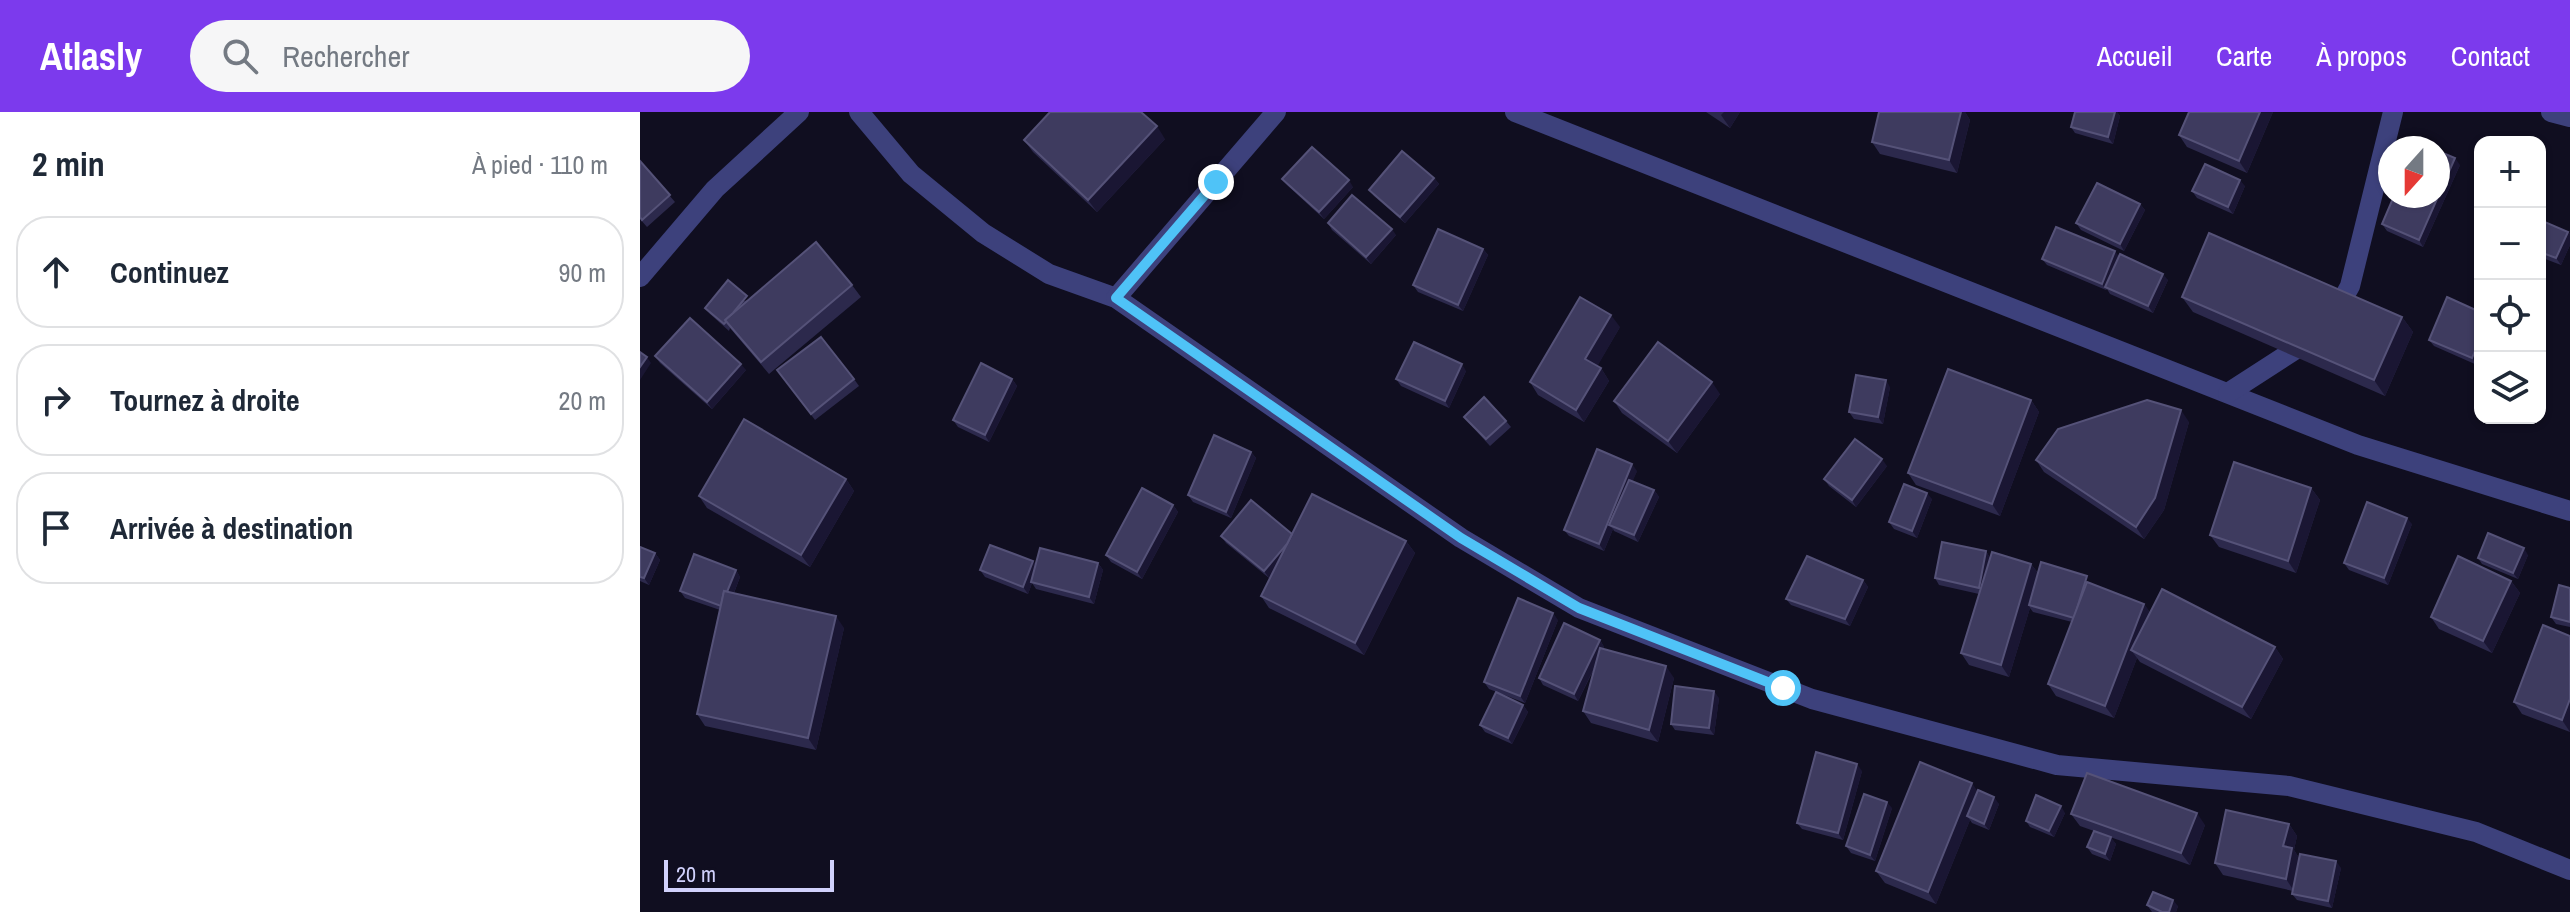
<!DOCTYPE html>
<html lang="fr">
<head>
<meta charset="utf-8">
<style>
  body { margin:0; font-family:"Archivo Narrow",sans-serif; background:#f6f6f7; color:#1f2937 }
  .controls { position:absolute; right:24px; top:24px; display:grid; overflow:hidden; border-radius:16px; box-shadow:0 2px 6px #0004 }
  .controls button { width:72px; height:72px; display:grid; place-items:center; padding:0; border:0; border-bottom:2px solid #e0e1e3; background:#fff; color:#1f2937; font:40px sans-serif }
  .compass { position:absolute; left:1738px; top:24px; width:72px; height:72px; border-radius:50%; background:#fff; box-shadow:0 2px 6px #0004; rotate:201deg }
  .scale { position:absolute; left:24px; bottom:20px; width:170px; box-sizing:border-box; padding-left:8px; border:4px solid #d1d1fc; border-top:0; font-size:22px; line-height:28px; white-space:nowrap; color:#d1d1fc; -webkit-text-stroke:6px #100e20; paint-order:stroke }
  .stop { position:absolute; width:24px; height:24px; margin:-18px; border:6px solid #4fc3f7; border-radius:50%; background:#fff }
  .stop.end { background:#4fc3f7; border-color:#fff; box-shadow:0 2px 8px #0008 }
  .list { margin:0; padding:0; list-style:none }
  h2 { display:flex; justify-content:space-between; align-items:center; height:104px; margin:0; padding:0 32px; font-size:34px }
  h2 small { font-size:26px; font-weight:400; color:#747a83 }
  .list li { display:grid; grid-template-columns:52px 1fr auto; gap:24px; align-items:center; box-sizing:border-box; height:112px; margin:0 16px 16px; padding:0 16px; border:2px solid #e0e1e3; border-radius:32px }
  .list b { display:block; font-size:30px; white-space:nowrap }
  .list em { font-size:26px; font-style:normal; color:#747a83 }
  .icon { flex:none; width:44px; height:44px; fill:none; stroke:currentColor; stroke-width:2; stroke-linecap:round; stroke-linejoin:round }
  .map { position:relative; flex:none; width:1930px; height:800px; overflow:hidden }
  header { display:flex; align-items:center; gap:48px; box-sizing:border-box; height:112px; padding:0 40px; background:#7c3aed; color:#fff }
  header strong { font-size:38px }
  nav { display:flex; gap:44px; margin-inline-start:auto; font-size:28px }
  .search { width:560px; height:72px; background:#f6f6f7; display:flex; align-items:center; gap:20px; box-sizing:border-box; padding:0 28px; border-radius:44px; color:#747a83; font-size:30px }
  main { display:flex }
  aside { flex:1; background:#fff }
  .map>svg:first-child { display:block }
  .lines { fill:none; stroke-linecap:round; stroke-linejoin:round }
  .minor { stroke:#3d417c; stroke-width:20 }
  .wall { fill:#2c294c }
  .shaded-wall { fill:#1a1633 }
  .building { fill:#3e3b5f; stroke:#555278; stroke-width:2 }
  .route { stroke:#4fc3f7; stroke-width:10 }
</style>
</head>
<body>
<header>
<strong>Atlasly</strong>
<div class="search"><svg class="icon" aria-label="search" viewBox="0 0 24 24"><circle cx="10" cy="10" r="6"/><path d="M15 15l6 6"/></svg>Rechercher</div>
<nav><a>Accueil</a><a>Carte</a><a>À propos</a><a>Contact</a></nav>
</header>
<main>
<aside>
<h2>2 min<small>À pied · 110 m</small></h2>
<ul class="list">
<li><svg class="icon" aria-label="ahead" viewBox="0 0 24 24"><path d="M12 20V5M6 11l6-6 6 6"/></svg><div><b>Continuez</b></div><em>90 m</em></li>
<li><svg class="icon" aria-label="right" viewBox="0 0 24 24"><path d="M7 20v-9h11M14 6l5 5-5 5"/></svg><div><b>Tournez à droite</b></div><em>20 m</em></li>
<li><svg class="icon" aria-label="arrive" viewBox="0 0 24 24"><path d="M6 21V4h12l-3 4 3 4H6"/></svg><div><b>Arrivée à destination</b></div></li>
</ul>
</aside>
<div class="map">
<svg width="1930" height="800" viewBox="0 0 1930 800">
  <rect width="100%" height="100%" fill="#100e20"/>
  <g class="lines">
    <g class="minor">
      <polyline points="219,0 271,62 343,121 409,162 476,186 821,426 939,496 1172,587 1417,653 1649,674 1836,720 1930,758"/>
      <polyline points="875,0 1718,333 1930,399"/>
      <polyline points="1911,0 1930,5"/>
      <polyline points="0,165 75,77 159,0"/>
      <polyline points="476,186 636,0"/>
      <polyline points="1694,203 1710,174 1753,0"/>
      <polyline points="1588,281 1670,228"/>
    </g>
  </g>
  <g class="wall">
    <polygon points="1066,0 1100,0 1090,16"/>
    <polygon points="1239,0 1325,0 1330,8 1317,61 1240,42 1232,30"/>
    <polygon points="1435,0 1477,0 1480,4 1473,32 1435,21 1431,15"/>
    <polygon points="1549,0 1633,0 1607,61 1547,35 1539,23"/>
    <polygon points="525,27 457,100 393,40 384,28"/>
    <polygon points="0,49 35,90 7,115 0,107"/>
    <polygon points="1820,53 1783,135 1747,119 1742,112"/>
    <polygon points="794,66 799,72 765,111 734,84 729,78"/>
    <polygon points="642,67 713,75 684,107 647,73"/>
    <polygon points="1605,74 1593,102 1557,86 1552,79"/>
    <polygon points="1500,92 1505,98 1484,139 1441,118 1436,111"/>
    <polygon points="1900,108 1928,120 1930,122 1930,133 1921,153 1900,145"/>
    <polygon points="688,111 756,123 731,152 692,118"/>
    <polygon points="843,137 848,143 823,199 778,180 773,173"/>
    <polygon points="1479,145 1528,168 1513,201 1470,182 1467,177 1466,178 1407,153 1402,147"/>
    <polygon points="212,173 221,185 129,262 90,216 89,219 70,202 65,196 109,188"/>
    <polygon points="1542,185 1762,205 1773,220 1745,284 1553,200"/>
    <polygon points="1840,200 1840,246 1837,253 1794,234 1789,228"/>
    <polygon points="980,215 957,254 961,256 969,269 944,310 898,283 890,270"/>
    <polygon points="15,244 106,258 72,297 20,251"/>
    <polygon points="137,258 214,267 219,274 175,308"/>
    <polygon points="826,259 809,296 761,274 756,267"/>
    <polygon points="372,267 377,274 349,330 318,315 313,308"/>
    <polygon points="1250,275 1243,312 1214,307 1209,300"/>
    <polygon points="1080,282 1037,341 982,301 974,289"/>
    <polygon points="1391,288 1399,300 1360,404 1276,373 1268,361"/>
    <polygon points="824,305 866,309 871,315 850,334 829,311"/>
    <polygon points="1549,310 1524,398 1504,427 1404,360 1396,348"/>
    <polygon points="611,340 616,346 591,406 553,390 548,383"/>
    <polygon points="1247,354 1216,395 1189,374 1184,367"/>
    <polygon points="997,359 992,369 1014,378 1019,385 998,430 974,419 973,417 964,439 929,424 924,418"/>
    <polygon points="206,367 214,379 170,455 67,396 59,384"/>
    <polygon points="1671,376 1680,388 1656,461 1579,435 1570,423"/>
    <polygon points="1292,387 1277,426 1254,417 1249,410"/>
    <polygon points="533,393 538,400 502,467 471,450 466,443"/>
    <polygon points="1772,412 1748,473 1709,458 1704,451"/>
    <polygon points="652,422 766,429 775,441 724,543 629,496 621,484 631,463 629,466 586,431 581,424"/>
    <polygon points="0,435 15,441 20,448 9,473 0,469"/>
    <polygon points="1346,439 1350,446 1391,452 1398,461 1452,471 1452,472 1504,492 1510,501 1635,535 1643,547 1611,607 1500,550 1497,546 1474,606 1416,584 1408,572 1432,510 1393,500 1390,496 1369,565 1329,553 1321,541 1339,482 1299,473 1295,466"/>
    <polygon points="1888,443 1878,467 1842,452 1838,446"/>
    <polygon points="393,449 396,453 458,451 463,458 454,492 396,477 392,471 388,482 345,465 340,458"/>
    <polygon points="96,458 100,465 94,481 204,516 176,638 65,614 57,602 80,498 45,486 40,479"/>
    <polygon points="1223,468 1228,475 1210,514 1151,493 1146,487"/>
    <polygon points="1871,469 1880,481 1852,541 1799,517 1791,505"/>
    <polygon points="1930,476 1930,515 1916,512 1911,505"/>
    <polygon points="918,508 885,591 849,577 844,570"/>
    <polygon points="1930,524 1930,620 1882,602 1874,590"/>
    <polygon points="960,528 964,535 963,537 1034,566 1018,630 951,611 943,599 955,555 938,589 903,573 899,566"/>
    <polygon points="1079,586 1074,623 1035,618 1031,612"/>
    <polygon points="883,593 888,600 872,632 845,620 840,613"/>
    <polygon points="1222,659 1203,728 1162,717 1157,711"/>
    <polygon points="1337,679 1359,692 1349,718 1332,711 1330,708 1296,792 1245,771 1236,759"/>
    <polygon points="1252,696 1235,749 1211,741 1206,734"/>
    <polygon points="1425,701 1414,725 1390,715 1386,709"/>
    <polygon points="1431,702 1565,713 1550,753 1470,725 1476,732 1470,749 1452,742 1447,735 1454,719 1440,714"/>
    <polygon points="1649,712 1657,724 1654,738 1659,746 1701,756 1692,796 1657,788 1652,782 1653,779 1583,763 1575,751"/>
    <polygon points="1507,793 1538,794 1536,800 1512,800"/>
  </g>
  <g class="shaded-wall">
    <polygon points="1084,0 1100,0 1090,16 1081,3"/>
    <polygon points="1321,0 1325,0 1330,8 1317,61 1309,48"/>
    <polygon points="1475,0 1477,0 1480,4 1473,32 1468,25"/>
    <polygon points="1620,0 1633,0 1607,61 1599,49"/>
    <polygon points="517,14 525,27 457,100 448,88"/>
    <polygon points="1815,46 1820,53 1783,135 1779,128"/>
    <polygon points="794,66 799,72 765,111 760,105"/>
    <polygon points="709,68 713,75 684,107 679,100"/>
    <polygon points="1600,68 1605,74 1593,102 1588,95"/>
    <polygon points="1500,92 1505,98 1484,139 1480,132"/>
    <polygon points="752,117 756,123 731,152 726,145"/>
    <polygon points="1928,120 1930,122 1930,133 1921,153 1916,146"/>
    <polygon points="843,137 848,143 823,199 818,193"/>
    <polygon points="1475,139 1480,146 1465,175 1466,178 1462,172"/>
    <polygon points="1523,162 1528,168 1513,201 1508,194"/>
    <polygon points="971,203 980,215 954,260 945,247"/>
    <polygon points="1762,205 1773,220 1745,284 1734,268"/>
    <polygon points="1840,228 1840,246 1837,253 1832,246"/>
    <polygon points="7,245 11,251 0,268 0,255"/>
    <polygon points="101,252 106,258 72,297 67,290"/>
    <polygon points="822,252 826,259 809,296 805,289"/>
    <polygon points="961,256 969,269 944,310 936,298"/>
    <polygon points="372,267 377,274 349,330 345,323"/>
    <polygon points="1246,268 1250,275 1243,312 1238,305"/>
    <polygon points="1072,270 1080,282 1037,341 1028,329"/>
    <polygon points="1391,288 1399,300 1360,404 1352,392"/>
    <polygon points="1541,298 1549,310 1524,398 1504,427 1496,415"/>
    <polygon points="611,340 616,346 591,406 586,400"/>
    <polygon points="1242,347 1247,354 1216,395 1212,388"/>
    <polygon points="992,352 997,359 974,415 969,413 973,417 964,439 959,432"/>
    <polygon points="206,367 214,379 170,455 161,443"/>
    <polygon points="1671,376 1680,388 1656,461 1648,449"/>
    <polygon points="1014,378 1019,385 998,430 994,423"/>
    <polygon points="1287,381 1292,387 1277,426 1272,419"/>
    <polygon points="533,393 538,400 502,467 497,460"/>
    <polygon points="1767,406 1772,412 1748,473 1744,466"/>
    <polygon points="654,424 659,430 629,466 624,459"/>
    <polygon points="766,429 775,441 724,543 715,531"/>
    <polygon points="1884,436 1888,443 1878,467 1873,461"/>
    <polygon points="1346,439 1350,446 1343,483 1339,476"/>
    <polygon points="15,441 20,448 9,473 4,466"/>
    <polygon points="393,449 398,456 388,482 383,475"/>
    <polygon points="458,451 463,458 454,492 449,485"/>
    <polygon points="1391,452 1400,464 1389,493 1390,496 1369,565 1361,553"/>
    <polygon points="96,458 100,465 86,501 82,494"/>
    <polygon points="1223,468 1228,475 1210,514 1205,507"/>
    <polygon points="1871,469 1880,481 1852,541 1843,529"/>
    <polygon points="1504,492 1513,504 1491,538 1497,546 1474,606 1465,594"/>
    <polygon points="913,501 918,508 885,591 880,584"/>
    <polygon points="196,504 204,516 176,638 168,626"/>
    <polygon points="960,528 964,535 938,589 934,582"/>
    <polygon points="1635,535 1643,547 1611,607 1602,595"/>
    <polygon points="1026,554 1034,566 1018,630 1009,618"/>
    <polygon points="1074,579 1079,586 1074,623 1069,616"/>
    <polygon points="1930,587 1930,620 1922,608"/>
    <polygon points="883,593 888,600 872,632 868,626"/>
    <polygon points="1217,652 1222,659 1203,728 1198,721"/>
    <polygon points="1332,671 1340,683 1327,704 1330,708 1296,792 1288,780"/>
    <polygon points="1354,685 1359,692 1349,718 1344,712"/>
    <polygon points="1247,690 1252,696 1235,749 1230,743"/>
    <polygon points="1421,694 1425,701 1414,725 1409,719"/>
    <polygon points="1557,701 1565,713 1550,753 1541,741"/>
    <polygon points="1649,712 1657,724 1654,738 1661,749 1654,779 1646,767 1643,734"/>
    <polygon points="1471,725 1476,732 1470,749 1465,742"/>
    <polygon points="1696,749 1701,756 1692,796 1688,789"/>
    <polygon points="1533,788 1538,794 1536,800 1529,800"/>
  </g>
  <g class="building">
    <polygon points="410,0 501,0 517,14 448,88 384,28"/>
    <polygon points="1239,0 1321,0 1309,48 1232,30"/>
    <polygon points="1435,0 1475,0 1468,25 1431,15"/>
    <polygon points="1549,0 1620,0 1599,49 1539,23"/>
    <polygon points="1777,31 1790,36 1775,36"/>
    <polygon points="672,35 709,68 679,100 642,67"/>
    <polygon points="762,39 794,66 760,105 729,78"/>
    <polygon points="1798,39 1815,46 1779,128 1742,112 1754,84 1798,84"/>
    <polygon points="0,49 30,83 2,108 0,105"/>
    <polygon points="1565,52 1600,68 1588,95 1552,79"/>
    <polygon points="1457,71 1500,92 1480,132 1436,111"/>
    <polygon points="712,83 752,117 726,145 688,111"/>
    <polygon points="1900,108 1928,120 1916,146 1900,140"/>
    <polygon points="1416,115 1475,139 1462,172 1402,147"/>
    <polygon points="798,117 843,137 818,193 773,173"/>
    <polygon points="1569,121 1762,205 1734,268 1542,185"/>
    <polygon points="176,130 212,173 121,250 85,208"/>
    <polygon points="1480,142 1523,162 1508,194 1465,175"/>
    <polygon points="88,168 107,184 93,201 85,208 86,210 84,212 65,196"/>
    <polygon points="940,185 971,203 945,247 961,256 936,298 890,270"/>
    <polygon points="1807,185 1840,200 1840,228 1832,246 1789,228"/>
    <polygon points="50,206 101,252 67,290 15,244"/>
    <polygon points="181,225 214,267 171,302 137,258"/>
    <polygon points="774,230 822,252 805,289 756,267"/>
    <polygon points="1018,230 1072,270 1028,329 974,289"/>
    <polygon points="0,240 7,245 0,255"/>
    <polygon points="341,251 372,267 345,323 313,308"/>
    <polygon points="1308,257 1391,288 1352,392 1268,361"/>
    <polygon points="1216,263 1246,268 1238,305 1209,300"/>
    <polygon points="844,285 866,309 846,327 824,305"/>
    <polygon points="1507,288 1541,298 1515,386 1496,415 1396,348 1418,317"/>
    <polygon points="104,307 206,367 161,443 59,384"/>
    <polygon points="574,323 611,340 586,400 548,383"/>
    <polygon points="1215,327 1242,347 1212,388 1184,367"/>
    <polygon points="957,337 992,352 959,432 924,418"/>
    <polygon points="1594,350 1671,376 1648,449 1570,423"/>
    <polygon points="989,368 1014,378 994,423 969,413"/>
    <polygon points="1264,372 1287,381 1272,419 1249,410"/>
    <polygon points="502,376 533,393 497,460 466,443"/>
    <polygon points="672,382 766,429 715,531 621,484"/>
    <polygon points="611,388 652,422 647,432 624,459 581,424"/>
    <polygon points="1727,390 1767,406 1744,466 1704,451"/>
    <polygon points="1848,421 1884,436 1873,461 1838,446"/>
    <polygon points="1302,430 1346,439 1339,476 1295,466"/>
    <polygon points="350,433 393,449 383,475 340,458"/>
    <polygon points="0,435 15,441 4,466 0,465"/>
    <polygon points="400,436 458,451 449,485 391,470"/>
    <polygon points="1352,440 1391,452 1361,553 1321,541"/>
    <polygon points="54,442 96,458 87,480 84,479 81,494 40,479"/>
    <polygon points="1167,444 1223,468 1205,507 1146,487"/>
    <polygon points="1818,444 1871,469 1843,529 1791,505"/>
    <polygon points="1401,450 1447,464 1434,506 1389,493"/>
    <polygon points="1447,470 1504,492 1465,594 1408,572"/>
    <polygon points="1919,473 1930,476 1930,510 1911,505"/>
    <polygon points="1522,477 1635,535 1602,595 1491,538"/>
    <polygon points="84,479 196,504 168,626 57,602"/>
    <polygon points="878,486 913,501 880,584 844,570"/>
    <polygon points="924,511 960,528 934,582 899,566"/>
    <polygon points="1903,513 1930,524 1930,587 1922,608 1874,590"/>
    <polygon points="960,536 1026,554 1009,618 943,599"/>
    <polygon points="1035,574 1074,579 1069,616 1031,612"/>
    <polygon points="856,580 883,593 868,626 840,613"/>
    <polygon points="1176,640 1217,652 1198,721 1157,711"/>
    <polygon points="1280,650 1332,671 1288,780 1236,759"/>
    <polygon points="1447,661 1557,701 1541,741 1431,702"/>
    <polygon points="1338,678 1354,685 1344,712 1327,704"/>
    <polygon points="1224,682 1247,690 1230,743 1206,734"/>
    <polygon points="1396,683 1421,694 1409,719 1386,709"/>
    <polygon points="1586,698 1649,712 1643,734 1652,736 1646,767 1575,751"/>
    <polygon points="1454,719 1471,725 1465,742 1447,735"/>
    <polygon points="1660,742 1696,749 1688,789 1652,782"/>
    <polygon points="1513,780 1533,788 1529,800 1522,800 1507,793"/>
  </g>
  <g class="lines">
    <polyline class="route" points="576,70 476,186 821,426 939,496 1143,576"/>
  </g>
</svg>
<div class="controls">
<button>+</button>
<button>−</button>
<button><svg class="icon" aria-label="locate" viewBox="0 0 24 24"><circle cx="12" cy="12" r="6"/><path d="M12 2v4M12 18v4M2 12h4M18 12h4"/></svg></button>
<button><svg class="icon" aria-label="layers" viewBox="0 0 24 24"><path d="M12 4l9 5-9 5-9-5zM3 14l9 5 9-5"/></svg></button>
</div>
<svg class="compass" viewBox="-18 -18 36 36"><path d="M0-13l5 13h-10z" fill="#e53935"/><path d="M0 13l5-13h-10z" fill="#747a83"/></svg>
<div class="scale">20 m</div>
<div class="stop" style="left:1143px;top:576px"></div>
<div class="stop end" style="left:576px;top:70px"></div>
</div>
</main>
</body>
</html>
